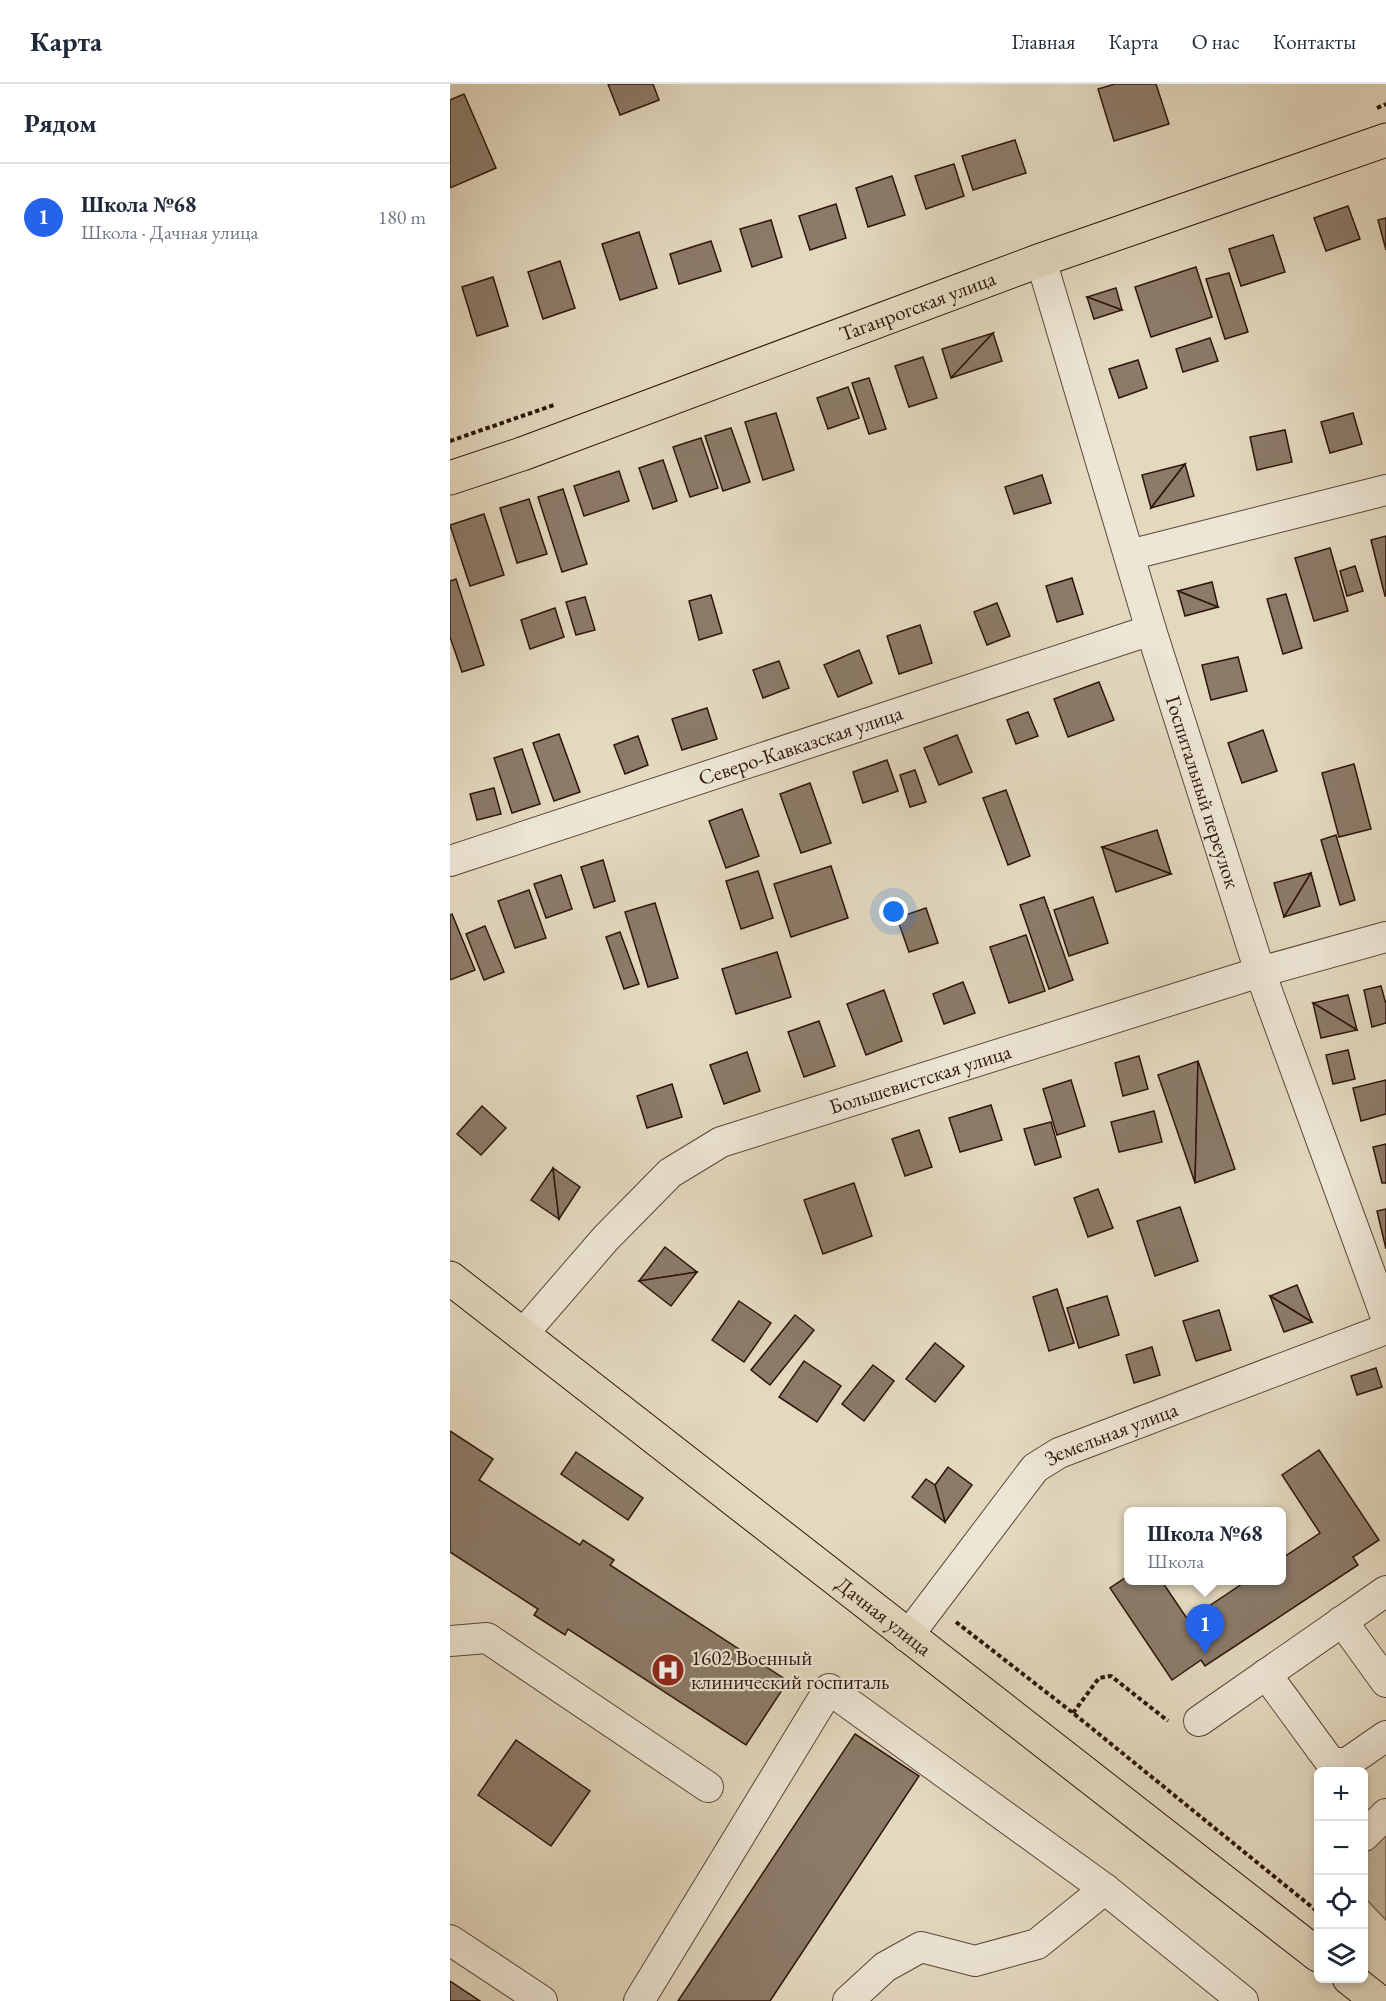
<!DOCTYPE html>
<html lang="ru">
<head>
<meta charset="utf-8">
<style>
  body { margin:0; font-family:"EB Garamond",serif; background:#f2f2f3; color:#1f2937 }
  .controls { position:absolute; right:18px; bottom:18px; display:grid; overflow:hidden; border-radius:9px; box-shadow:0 3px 9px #0003 }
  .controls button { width:54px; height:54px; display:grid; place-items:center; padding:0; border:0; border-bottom:2px solid #e0e1e3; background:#fff; color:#1f2937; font:30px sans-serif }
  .you { position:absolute; left:444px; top:828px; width:21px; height:21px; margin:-15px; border:4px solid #fff; border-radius:50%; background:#1a73e8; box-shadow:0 0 0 9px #1a73e833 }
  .badge { display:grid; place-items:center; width:39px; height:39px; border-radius:50%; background:#2563eb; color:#fff; font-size:20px; font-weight:700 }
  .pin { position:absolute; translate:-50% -50px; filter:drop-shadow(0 2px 3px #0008) }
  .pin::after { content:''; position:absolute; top:32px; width:21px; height:18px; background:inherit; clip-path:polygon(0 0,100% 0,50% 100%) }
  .popup { position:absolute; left:674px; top:1423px; width:162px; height:78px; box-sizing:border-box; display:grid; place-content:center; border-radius:9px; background:#fff; filter:drop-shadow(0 2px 4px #0005); font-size:20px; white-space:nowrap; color:#747a83 }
  .popup b { font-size:22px; color:#1f2937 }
  .popup::after { content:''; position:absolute; left:50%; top:100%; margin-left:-12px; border:12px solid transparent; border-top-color:#fff }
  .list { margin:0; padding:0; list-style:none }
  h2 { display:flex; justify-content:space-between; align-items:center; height:78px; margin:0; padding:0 24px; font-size:26px }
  h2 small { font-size:20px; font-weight:400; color:#747a83 }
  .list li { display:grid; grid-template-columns:39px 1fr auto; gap:18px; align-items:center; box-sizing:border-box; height:108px; padding:0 24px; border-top:2px solid #e0e1e3 }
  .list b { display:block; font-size:22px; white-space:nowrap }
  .list p { margin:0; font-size:20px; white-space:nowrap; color:#747a83 }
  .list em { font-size:20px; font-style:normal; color:#747a83 }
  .icon { flex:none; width:33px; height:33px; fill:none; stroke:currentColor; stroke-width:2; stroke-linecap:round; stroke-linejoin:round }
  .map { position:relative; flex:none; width:936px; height:1917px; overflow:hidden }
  header { display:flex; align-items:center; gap:36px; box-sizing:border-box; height:84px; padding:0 30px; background:#fff; border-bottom:2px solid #e0e1e3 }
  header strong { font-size:28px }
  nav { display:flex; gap:33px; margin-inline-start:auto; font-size:21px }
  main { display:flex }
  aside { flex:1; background:#fff }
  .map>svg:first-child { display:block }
  .green { fill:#c4b8a0; stroke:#796756; stroke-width:1.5 }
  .building { fill:#8c7b69; stroke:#2e160b; stroke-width:1.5 }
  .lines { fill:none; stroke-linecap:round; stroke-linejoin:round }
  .minor-casing { stroke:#5b4738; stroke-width:32 }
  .major-casing { stroke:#2e160b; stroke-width:35 }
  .path { stroke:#2e160b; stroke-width:4; stroke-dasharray:4.5 3; stroke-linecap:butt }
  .minor { stroke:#ede6d5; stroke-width:30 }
  .major { stroke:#e3d9bf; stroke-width:33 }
  .labels { text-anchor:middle; stroke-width:4.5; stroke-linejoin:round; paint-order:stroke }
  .street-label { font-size:21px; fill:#2e160b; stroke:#ede6d5 }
  .poi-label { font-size:21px; fill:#2e160b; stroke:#ede6d5; text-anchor:start }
</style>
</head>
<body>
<header>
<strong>Карта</strong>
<nav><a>Главная</a><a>Карта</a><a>О нас</a><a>Контакты</a></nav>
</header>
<main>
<aside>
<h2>Рядом<small></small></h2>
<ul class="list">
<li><span class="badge">1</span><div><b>Школа №68</b><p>Школа · Дачная улица</p></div><em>180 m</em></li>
</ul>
</aside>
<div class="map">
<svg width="936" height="1917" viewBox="0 0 936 1917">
  <rect width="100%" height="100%" fill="#e3d9bf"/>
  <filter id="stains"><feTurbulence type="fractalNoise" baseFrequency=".00333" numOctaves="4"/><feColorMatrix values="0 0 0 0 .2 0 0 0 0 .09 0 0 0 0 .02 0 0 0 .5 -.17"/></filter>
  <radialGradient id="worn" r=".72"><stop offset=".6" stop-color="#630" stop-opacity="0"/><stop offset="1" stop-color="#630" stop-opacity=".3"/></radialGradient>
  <polygon class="green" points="936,1742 936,1836 914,1813 914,1764"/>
  <g class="building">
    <polygon points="158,0 203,0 209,16 170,31"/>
    <polygon points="665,0 706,0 719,40 664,57 648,5"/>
    <polygon points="14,10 46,84 0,104 0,16"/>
    <polygon points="565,56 576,89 523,106 512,72"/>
    <polygon points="504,80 514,112 476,125 465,92"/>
    <polygon points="442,92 455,131 418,143 406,104"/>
    <polygon points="386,120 396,154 360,166 349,132"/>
    <polygon points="898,122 910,155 876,167 864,134"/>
    <polygon points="936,134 936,166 928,136"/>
    <polygon points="321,136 332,173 302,183 290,145"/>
    <polygon points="189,148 207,204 170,216 152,160"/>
    <polygon points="823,151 835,188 791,202 779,165"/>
    <polygon points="261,157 271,187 229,200 220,170"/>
    <polygon points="110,177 125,224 93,235 78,188"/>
    <polygon points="746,183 762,233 701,253 685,203"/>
    <polygon points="779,189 798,248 775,255 756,195"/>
    <polygon points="43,193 58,242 27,252 12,203"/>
    <polygon points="666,204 672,226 637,213"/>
    <polygon points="637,213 672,226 644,235"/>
    <polygon points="543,249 501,294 492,265"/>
    <polygon points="543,249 552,277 501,294"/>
    <polygon points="760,254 768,277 733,288 726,265"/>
    <polygon points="473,273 487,314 459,323 445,282"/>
    <polygon points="688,276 697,304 669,314 659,285"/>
    <polygon points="419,294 436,345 419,350 402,299"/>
    <polygon points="398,303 409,334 378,345 367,314"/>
    <polygon points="326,329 344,386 313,396 295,338"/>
    <polygon points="903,329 912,360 880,369 871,338"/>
    <polygon points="281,344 300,398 273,407 255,352"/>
    <polygon points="835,346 842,378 807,386 800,353"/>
    <polygon points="251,354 268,404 240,413 223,363"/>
    <polygon points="213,376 227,417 203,425 189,384"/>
    <polygon points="735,380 701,424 692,391"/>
    <polygon points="735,380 744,412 701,424"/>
    <polygon points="169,387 179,417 134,432 124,402"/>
    <polygon points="592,391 601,419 564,430 555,403"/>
    <polygon points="113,405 137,480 112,488 88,413"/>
    <polygon points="79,415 97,470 67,479 50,424"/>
    <polygon points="34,430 54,491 20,502 0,441"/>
    <polygon points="936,452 936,512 935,512 921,456"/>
    <polygon points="880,464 898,527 864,537 845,474"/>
    <polygon points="905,482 913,507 897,512 890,487"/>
    <polygon points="622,494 633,530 607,538 596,502"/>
    <polygon points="6,495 34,581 12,588 0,553 0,497"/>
    <polygon points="762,498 768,523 728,507"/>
    <polygon points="728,507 768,523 735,532"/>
    <polygon points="836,510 852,564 833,570 817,515"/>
    <polygon points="261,511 272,549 249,556 239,517"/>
    <polygon points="135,513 145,546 126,551 116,518"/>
    <polygon points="547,519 560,552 537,561 524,528"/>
    <polygon points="105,524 114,553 80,565 71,536"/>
    <polygon points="470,541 482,579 449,590 437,552"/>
    <polygon points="409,566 422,599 388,613 374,581"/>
    <polygon points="788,573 797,607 761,616 752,581"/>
    <polygon points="329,577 339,604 313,614 303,586"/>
    <polygon points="649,598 664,636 618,653 604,615"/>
    <polygon points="257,624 267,655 232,666 222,635"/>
    <polygon points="578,628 588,652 566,660 557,636"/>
    <polygon points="813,646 827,687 792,699 778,659"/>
    <polygon points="109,650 130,708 104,717 83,659"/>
    <polygon points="507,651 522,688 489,701 474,664"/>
    <polygon points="188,652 198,681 175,690 164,661"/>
    <polygon points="72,665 90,720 62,729 44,674"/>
    <polygon points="437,676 448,707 413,719 403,688"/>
    <polygon points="904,680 921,745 889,753 872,689"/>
    <polygon points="465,686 476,718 460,723 450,691"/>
    <polygon points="360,699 381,759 351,769 330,710"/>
    <polygon points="44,704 51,730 27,736 20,710"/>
    <polygon points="556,706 580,772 558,781 533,714"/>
    <polygon points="292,725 309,772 276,784 259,737"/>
    <polygon points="707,746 721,790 652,763"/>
    <polygon points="886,751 905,816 890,821 871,756"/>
    <polygon points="652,763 721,790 666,808"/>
    <polygon points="153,776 165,817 144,824 131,783"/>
    <polygon points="381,782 398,834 341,853 324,800"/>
    <polygon points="308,787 323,834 291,845 276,797"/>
    <polygon points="861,789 834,833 824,799"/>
    <polygon points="861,789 870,822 834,833"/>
    <polygon points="111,791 122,825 96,834 84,800"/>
    <polygon points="79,806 96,854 65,864 48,817"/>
    <polygon points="594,813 623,896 599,905 570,821"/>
    <polygon points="643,813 658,859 619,872 604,826"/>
    <polygon points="205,819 228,894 198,903 175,828"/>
    <polygon points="476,824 488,859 459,868 447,834"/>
    <polygon points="2,830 25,886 0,896 0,831"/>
    <polygon points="35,842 54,888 34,896 16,850"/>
    <polygon points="170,848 189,900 174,905 156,853"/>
    <polygon points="576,851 595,907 559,919 540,863"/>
    <polygon points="327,868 341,913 286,930 272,885"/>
    <polygon points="513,898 525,929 494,940 483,910"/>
    <polygon points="931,902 936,920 936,939 922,943 914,906"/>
    <polygon points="434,906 452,957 416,971 397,920"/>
    <polygon points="898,911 907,946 863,919"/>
    <polygon points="863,919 907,946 871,954"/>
    <polygon points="369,937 385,982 354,993 338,948"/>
    <polygon points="898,966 905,995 883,1000 876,971"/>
    <polygon points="297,968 310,1007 274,1020 260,981"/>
    <polygon points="689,972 698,1005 673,1012 665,979"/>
    <polygon points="748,977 745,1099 708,991"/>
    <polygon points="748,977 785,1085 745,1099"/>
    <polygon points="621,996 635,1042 607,1051 593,1005"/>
    <polygon points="936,996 936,1030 911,1037 903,1004"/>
    <polygon points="222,1000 232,1033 197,1044 187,1012"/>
    <polygon points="541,1021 552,1056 510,1068 499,1034"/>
    <polygon points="32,1022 56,1044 31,1071 7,1050"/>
    <polygon points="704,1027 712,1058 669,1068 661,1038"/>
    <polygon points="601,1038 611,1073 585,1081 574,1045"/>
    <polygon points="469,1046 482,1083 455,1092 442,1055"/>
    <polygon points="936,1060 936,1099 932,1099 923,1063"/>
    <polygon points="103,1084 109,1135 81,1116"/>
    <polygon points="103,1084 130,1103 109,1135"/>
    <polygon points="404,1099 422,1152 373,1170 354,1116"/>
    <polygon points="648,1105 663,1144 638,1153 624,1114"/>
    <polygon points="730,1123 748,1177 705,1192 687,1137"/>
    <polygon points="936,1125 936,1165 927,1127"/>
    <polygon points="215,1163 247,1188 189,1197"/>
    <polygon points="247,1188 221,1222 189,1197"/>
    <polygon points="847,1201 862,1238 820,1212"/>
    <polygon points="607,1205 624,1259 599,1267 583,1213"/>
    <polygon points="657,1212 669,1251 629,1264 617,1224"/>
    <polygon points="820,1212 862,1238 834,1248"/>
    <polygon points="289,1217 321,1239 294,1278 262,1256"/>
    <polygon points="769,1226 781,1266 746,1277 733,1237"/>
    <polygon points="345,1231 364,1246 320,1301 301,1286"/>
    <polygon points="485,1259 514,1282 485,1318 456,1295"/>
    <polygon points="702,1263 710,1291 684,1299 676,1271"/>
    <polygon points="354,1277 391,1302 367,1338 329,1313"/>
    <polygon points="423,1281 444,1297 414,1337 392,1320"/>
    <polygon points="926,1284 932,1303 907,1311 901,1292"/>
    <polygon points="0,1347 43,1375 29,1396 130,1461 133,1456 164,1476 160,1481 338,1597 296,1661 118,1545 115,1551 84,1531 88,1525 0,1468"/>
    <polygon points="869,1366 929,1456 903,1473 908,1481 755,1582 751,1576 722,1596 660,1504 678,1492 678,1496 711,1496 738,1536 798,1496 831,1496 831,1475 870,1449 832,1391"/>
    <polygon points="126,1368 193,1414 178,1436 111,1390"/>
    <polygon points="498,1383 522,1401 495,1438 485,1401"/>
    <polygon points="476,1395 485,1401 495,1438 462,1413"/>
    <polygon points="405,1650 469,1692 320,1917 228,1917"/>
    <polygon points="66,1656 140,1707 101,1762 28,1711"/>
    <polygon points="0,1897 30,1917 0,1917"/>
  </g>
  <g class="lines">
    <g class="minor-casing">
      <g id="minor">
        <path id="s1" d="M591,176l110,370 109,342 126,345"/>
        <polyline points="679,471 936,406"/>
        <path id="s2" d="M0,777l701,-231"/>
        <path id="s3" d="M72,1251l84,-97 64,-65 51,-31 539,-170 126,-35"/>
        <polyline points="892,1537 936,1598"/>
        <path id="s4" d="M457,1553l128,-169 24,-15 327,-124"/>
        <polyline points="0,1557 37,1554 258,1703"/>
        <polyline points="816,1590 881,1679 897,1679 936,1652"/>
        <polyline points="749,1637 936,1507"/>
        <polyline points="914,1752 936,1730"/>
        <polyline points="0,1856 92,1917"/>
        <polyline points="189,1917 379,1605 655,1805 793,1917"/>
        <polyline points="398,1917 435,1883 471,1863 525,1877 587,1860 655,1805"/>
      </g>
    </g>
    <g class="major-casing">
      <g id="major">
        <path id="s5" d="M0,394l72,-24 519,-194 345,-120"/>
        <path id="s6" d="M0,1194l868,677"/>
        <polyline points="899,1894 928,1917"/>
      </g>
    </g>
    <g class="path">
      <polyline points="927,24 936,20"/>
      <polyline points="0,357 104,321"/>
      <polyline points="506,1538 623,1629 868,1828"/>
      <polyline points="623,1629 649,1594 661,1592 718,1637"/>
    </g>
    <use href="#minor" class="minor"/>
    <use href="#major" class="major"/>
  </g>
  <defs>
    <g id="hospital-disc" transform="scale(1.725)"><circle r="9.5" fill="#8f2418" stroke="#ede6d5"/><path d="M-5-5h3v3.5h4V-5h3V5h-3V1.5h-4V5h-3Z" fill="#fff"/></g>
  </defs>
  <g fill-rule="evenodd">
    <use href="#hospital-disc" x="218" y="1586"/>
  </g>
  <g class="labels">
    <g class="street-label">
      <text dy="7" stroke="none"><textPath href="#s5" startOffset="498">Таганрогская улица</textPath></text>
      <text dy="7" stroke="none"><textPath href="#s2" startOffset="369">Северо-Кавказская улица</textPath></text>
      <text dy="7" stroke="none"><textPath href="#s1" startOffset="556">Госпитальный переулок</textPath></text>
      <text dy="7" stroke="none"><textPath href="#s3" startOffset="488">Большевистская улица</textPath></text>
      <text dy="7" stroke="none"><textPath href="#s4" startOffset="296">Земельная улица</textPath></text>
      <text dy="7" stroke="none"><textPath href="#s6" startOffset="550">Дачная улица</textPath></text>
    </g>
    <g class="poi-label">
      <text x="241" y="1581">1602 Военный<tspan x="241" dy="24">клинический госпиталь</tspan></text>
    </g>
  </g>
  <rect width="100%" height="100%" filter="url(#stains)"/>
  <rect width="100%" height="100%" fill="url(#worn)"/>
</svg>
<div class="controls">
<button>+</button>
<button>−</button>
<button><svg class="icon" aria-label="locate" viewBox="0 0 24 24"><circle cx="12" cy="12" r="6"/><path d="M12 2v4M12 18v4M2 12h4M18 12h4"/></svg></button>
<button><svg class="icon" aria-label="layers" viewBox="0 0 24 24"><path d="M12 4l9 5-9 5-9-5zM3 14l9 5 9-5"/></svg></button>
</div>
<div class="you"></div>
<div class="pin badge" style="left:755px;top:1570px">1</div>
<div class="popup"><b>Школа №68</b>Школа</div>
</div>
</main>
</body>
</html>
